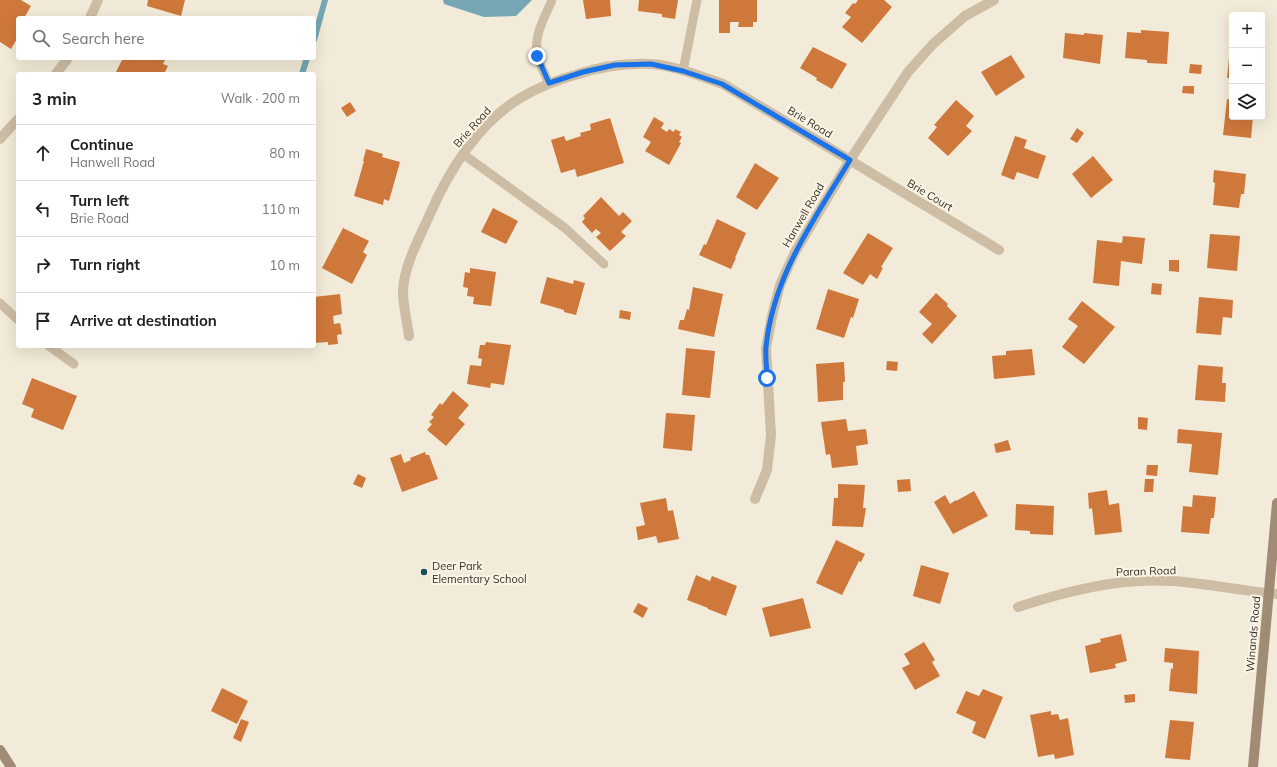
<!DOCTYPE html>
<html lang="en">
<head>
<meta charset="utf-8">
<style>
  body { margin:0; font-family:Mulish,sans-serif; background:#f2f2f2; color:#202124 }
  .controls { position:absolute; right:12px; top:12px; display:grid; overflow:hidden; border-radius:4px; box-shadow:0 4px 16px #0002 }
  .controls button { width:36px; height:36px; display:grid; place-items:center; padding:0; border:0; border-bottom:1px solid #e0e0e0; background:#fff; color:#202124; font:20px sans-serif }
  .stop { position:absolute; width:12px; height:12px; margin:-9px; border:3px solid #1a73e8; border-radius:50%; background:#fff }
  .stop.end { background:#1a73e8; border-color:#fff; box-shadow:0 1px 4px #0008 }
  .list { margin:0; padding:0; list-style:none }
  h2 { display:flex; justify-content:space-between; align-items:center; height:52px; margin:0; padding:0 16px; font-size:17px }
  h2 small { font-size:13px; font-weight:400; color:#757577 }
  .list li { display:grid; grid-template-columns:26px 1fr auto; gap:12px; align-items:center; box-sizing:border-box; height:56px; padding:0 16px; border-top:1px solid #e0e0e0 }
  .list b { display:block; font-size:15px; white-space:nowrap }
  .list p { margin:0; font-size:13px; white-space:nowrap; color:#757577 }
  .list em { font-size:13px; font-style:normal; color:#757577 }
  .icon { flex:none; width:22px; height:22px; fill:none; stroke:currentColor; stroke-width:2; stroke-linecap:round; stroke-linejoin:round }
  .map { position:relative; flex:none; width:1277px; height:767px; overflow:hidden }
  .search { position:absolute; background:#fff; box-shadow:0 4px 16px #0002; left:16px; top:16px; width:300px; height:44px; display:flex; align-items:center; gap:10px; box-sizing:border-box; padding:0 14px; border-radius:4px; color:#757577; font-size:15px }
  .panel { position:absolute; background:#fff; box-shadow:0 4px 16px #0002; left:16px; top:72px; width:300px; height:276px; border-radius:4px }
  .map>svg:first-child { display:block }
  .water { fill:#76a6b3 }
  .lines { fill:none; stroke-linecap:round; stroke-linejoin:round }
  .stream { stroke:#76a6b3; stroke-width:6 }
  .building { fill:#cf783b }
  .lane { stroke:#ccbda4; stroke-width:9 }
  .street { stroke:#ccbda4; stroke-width:10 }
  .secondary { stroke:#a08c75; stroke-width:10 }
  .route { stroke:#1a73e8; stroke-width:5 }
  .poi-dot { fill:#194c5c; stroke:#fbf5e6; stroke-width:1.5 }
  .labels { text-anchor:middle; stroke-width:4; stroke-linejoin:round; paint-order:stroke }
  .street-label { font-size:11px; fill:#372e26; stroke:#fbf5e6 }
  .poi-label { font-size:11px; fill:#372e26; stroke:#fbf5e6; text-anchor:start }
</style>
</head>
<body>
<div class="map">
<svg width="1277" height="767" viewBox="0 0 1277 767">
  <rect width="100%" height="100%" fill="#f3ebd9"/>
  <polygon class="water" points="443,0 532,0 516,16 484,17 444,4"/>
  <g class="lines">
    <g class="stream">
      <polyline points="314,40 325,0"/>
      <polyline points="302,74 307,58"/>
    </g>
  </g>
  <g class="building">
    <polygon points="0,0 21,0 31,6 24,18 18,18 18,37 11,49 0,42"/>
    <polygon points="148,0 185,0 181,16 147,6"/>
    <polygon points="583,0 610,0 611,16 586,19"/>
    <polygon points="639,0 678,0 675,19 662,17 662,14 638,11"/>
    <polygon points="719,0 757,0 757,22 753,22 753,27 738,27 739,22 730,22 730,33 719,33"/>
    <polygon points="858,0 884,0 892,7 862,43 842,27 851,17 845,13 853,3 855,4"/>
    <polygon points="1141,30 1169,32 1167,64 1147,63 1147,60 1125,58 1127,32 1141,33"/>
    <polygon points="1065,33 1084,35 1084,33 1103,35 1100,64 1063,58"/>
    <polygon points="813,47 847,64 832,89 816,80 817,78 800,68"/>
    <polygon points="1231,54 1232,54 1232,78 1227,78 1229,58 1231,58"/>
    <polygon points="1011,55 1025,77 996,96 981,72"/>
    <polygon points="123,58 166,58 163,64 168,66 164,74 120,74 116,72"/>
    <polygon points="1190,64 1202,65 1201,74 1189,73"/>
    <polygon points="1183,86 1194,86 1194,94 1182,93"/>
    <polygon points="1227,99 1232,100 1232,117 1253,117 1251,138 1223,135"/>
    <polygon points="956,100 974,116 966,126 972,131 948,156 928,138 937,127 934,125"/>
    <polygon points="350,102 356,111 347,117 341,108"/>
    <polygon points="654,117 664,123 661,128 667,132 669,129 674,132 675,129 681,132 679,135 682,137 679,142 681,143 669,165 645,151 651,142 643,137"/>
    <polygon points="610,118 624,163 577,177 575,169 561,173 551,140 564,136 566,141 581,136 580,133 591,130 590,124"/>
    <polygon points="1077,128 1084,133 1077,143 1070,139"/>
    <polygon points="1015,136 1027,140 1024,148 1046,156 1038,179 1017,172 1014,180 1001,175"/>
    <polygon points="366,149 383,154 382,157 400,162 389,201 384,199 383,205 354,196 364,161 363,161"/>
    <polygon points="1093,156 1113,180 1091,198 1072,174"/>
    <polygon points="755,163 779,178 757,210 736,197"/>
    <polygon points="1214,170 1246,174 1244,194 1241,194 1239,208 1213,205 1215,183 1213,182"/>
    <polygon points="601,197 619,216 623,212 632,221 621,232 626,236 610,251 596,237 601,233 596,229 592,233 582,222 585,218 583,216"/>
    <polygon points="493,208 518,221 506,244 481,232"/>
    <polygon points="717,219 746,233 735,258 736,258 731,269 699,255 704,244 706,245"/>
    <polygon points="343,228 369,241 363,252 367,255 352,284 322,268"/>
    <polygon points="868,233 893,248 881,267 883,268 877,279 870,274 863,285 843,273"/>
    <polygon points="1210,234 1240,236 1237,271 1207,268"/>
    <polygon points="1123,236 1145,238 1142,264 1121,261 1119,286 1093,283 1097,240 1122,243"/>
    <polygon points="1169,260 1179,260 1179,272 1169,271"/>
    <polygon points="470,268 496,272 491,306 473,304 474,297 467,296 468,288 463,287 465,272 470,273"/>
    <polygon points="547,277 573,284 574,280 585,283 576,315 564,312 564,310 540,303"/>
    <polygon points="1152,283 1162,284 1161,295 1151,294"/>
    <polygon points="693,287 723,294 714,337 678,329 680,320 684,320 687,309 689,310"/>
    <polygon points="828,289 859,299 853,318 851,317 844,338 816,329"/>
    <polygon points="936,293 948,304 947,306 957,316 932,344 922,334 932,324 919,312"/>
    <polygon points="340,294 342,314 333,316 334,324 340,323 342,334 337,335 338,344 328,345 328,342 314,343 314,297"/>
    <polygon points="1199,297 1233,300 1232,318 1223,317 1221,335 1196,333"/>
    <polygon points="1082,301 1115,327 1084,364 1062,347 1078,326 1068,319"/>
    <polygon points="620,310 631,312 630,320 619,318"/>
    <polygon points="486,342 511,345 504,385 491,383 490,388 467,384 470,365 481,366 482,359 478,358 480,345 485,345"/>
    <polygon points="686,348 715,351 710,398 682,395"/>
    <polygon points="1032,349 1035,375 994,379 992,356 1006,355 1006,351"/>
    <polygon points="887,361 898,362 897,371 886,370"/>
    <polygon points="844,362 845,382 843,382 843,400 818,402 816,364"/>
    <polygon points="1198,365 1223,367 1222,383 1226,383 1225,402 1195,400"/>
    <polygon points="32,378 77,396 63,430 31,417 34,409 22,404"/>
    <polygon points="453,391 469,405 458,418 465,424 446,446 427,430 432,424 429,422 434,417 431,415 440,403 442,405"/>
    <polygon points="666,413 695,415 692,451 663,448"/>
    <polygon points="1138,417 1148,418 1147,430 1138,429"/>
    <polygon points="846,419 848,431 866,429 868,444 856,446 858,465 832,468 830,454 826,455 821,422"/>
    <polygon points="1178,429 1222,433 1218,475 1189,472 1192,444 1177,443"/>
    <polygon points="1008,440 1011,450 996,453 994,444"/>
    <polygon points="425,452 426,455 429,455 438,479 402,492 390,458 401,454 404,463 411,460 410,458"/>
    <polygon points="1147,465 1158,465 1157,476 1146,475"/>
    <polygon points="358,474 366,478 362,488 353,484"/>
    <polygon points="910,479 911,491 898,492 897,480"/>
    <polygon points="1145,479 1154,479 1153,492 1144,492"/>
    <polygon points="838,484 865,485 863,508 866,508 863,527 832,526 834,498 838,498"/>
    <polygon points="1107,490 1109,505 1119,503 1122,532 1095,535 1092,508 1089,509 1088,493"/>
    <polygon points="974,491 988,516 953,534 934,502 945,495 950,504 956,500 956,501"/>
    <polygon points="1193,495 1216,497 1214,518 1211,518 1209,534 1181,532 1183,506 1192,507"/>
    <polygon points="666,498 668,511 673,510 679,539 658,543 656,536 638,540 636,527 645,525 640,503"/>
    <polygon points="1016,504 1054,506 1053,535 1030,534 1030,531 1015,530"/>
    <polygon points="836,540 865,554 861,562 859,561 842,595 816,583"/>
    <polygon points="921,565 949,573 940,604 913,596"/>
    <polygon points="696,575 710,581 712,576 737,586 726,616 708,609 708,608 687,600"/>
    <polygon points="803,598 811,628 770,637 762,608"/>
    <polygon points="638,603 648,608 643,618 633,612"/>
    <polygon points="1121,634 1127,661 1115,664 1116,668 1090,673 1085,646 1101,642 1100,639"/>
    <polygon points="924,642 935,660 932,662 940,676 915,690 902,668 910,664 904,654"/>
    <polygon points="1165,648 1199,651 1197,694 1169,691 1171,668 1173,669 1173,663 1164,662"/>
    <polygon points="222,688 248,701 237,724 211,711"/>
    <polygon points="983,689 1003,697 985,739 972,733 976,722 956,713 966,691 979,696"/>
    <polygon points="1135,694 1135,702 1125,703 1124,695"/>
    <polygon points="1051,711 1051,715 1058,714 1060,720 1068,718 1074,755 1055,759 1054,754 1038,757 1030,715"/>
    <polygon points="241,719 249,722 241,742 233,738"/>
    <polygon points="1170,720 1194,722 1190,760 1165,758"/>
  </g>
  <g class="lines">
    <g class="lane">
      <polyline points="683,71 697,0"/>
      <path d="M549,83c-4,-9 -9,-17 -11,-26 -6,-20 7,-40 14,-57"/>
      <polyline points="463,154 565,228 604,264"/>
      <polyline points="0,303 18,320"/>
      <polyline points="49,346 74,364"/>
    </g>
    <g class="street">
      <polyline points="90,18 98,0"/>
      <polyline points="56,74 68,58"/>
      <polyline points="0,139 18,119"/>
      <path d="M409,336c-2,-15 -6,-30 -6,-45 1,-26 17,-54 27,-77 19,-44 50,-93 92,-117 17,-10 35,-17 53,-22 24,-8 49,-12 75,-11 24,1 49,12 73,20l276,166"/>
      <polyline points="755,499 767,470 771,435 766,348 772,316 780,285 795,252 850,160 908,72 933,44 965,16 994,0"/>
      <path d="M1018,607c49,-16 100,-29 153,-26 35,2 71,10 106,13"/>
    </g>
    <g class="secondary">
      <polyline points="0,750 11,767"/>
      <polyline points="1253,767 1277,503"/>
    </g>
  </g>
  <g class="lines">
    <path class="route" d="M537,56l12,27 34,-11 32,-7 36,-1 32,7 39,13 128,76c-36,60 -77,116 -84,187 -1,10 1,21 1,31"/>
  </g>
  <circle class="poi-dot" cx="424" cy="572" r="4"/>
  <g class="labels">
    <g class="street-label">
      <text transform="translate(810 122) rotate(31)" y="4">Brie Road</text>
      <text transform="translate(472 127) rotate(-48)" y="4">Brie Road</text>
      <text transform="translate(930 195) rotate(31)" y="4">Brie Court</text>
      <text transform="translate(803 215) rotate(-60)" y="4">Hanwell Road</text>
      <text transform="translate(1146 571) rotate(-2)" y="4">Paran Road</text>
      <text transform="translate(1253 634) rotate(-85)" y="4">Winands Road</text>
    </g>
    <g class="poi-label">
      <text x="432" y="570">Deer Park<tspan x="432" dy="13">Elementary School</tspan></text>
    </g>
  </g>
</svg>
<div class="controls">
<button>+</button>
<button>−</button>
<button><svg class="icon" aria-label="layers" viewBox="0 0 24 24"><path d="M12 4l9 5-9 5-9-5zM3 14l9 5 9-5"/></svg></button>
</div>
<div class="stop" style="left:767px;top:378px"></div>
<div class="stop end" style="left:537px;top:56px"></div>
<div class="search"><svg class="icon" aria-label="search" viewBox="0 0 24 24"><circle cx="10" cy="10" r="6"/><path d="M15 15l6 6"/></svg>Search here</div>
<section class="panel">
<h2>3 min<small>Walk · 200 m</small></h2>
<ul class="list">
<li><svg class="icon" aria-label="ahead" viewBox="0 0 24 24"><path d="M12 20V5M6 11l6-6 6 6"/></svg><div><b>Continue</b><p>Hanwell Road</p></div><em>80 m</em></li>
<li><svg class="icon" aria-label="left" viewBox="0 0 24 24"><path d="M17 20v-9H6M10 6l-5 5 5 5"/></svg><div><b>Turn left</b><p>Brie Road</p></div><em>110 m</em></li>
<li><svg class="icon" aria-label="right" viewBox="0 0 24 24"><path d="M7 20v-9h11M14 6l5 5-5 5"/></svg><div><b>Turn right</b></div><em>10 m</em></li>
<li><svg class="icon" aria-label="arrive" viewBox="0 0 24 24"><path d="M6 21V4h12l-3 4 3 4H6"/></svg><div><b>Arrive at destination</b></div></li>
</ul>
</section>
</div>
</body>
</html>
